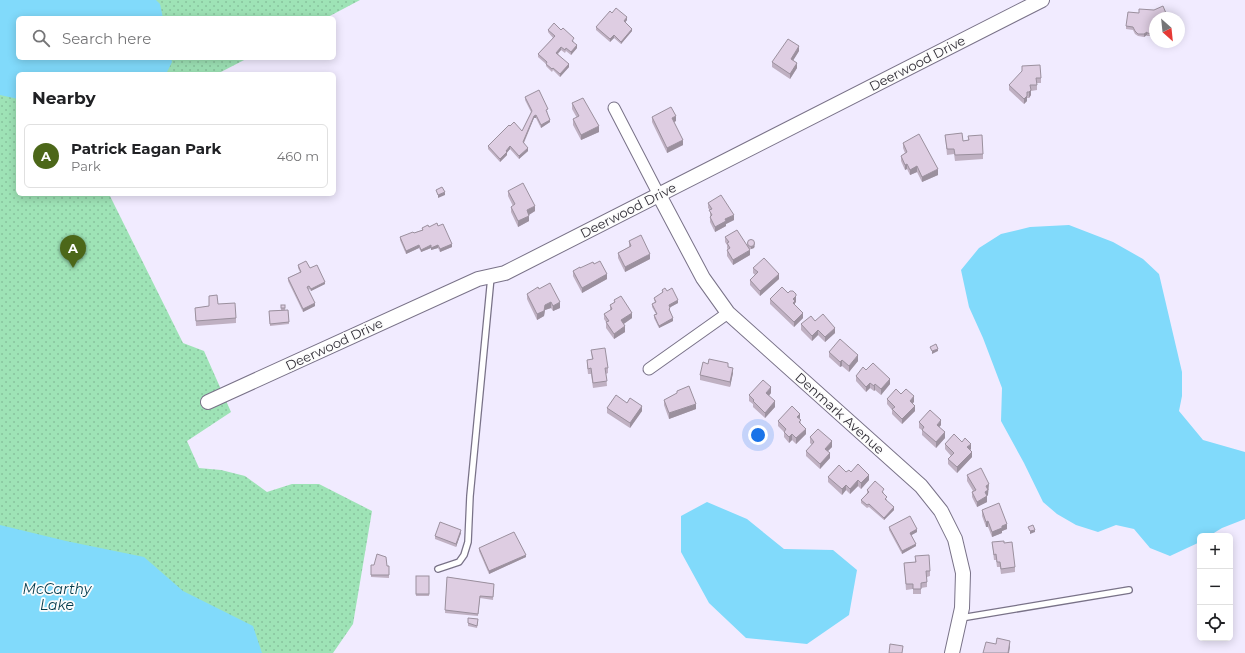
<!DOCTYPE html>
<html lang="en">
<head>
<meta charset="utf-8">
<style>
  body { margin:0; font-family:Montserrat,sans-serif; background:#f2f2f2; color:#202124 }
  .controls { position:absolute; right:12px; bottom:12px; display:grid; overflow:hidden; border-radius:6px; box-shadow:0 2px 10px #0003 }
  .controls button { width:36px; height:36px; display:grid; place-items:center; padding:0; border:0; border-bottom:1px solid #e0e0e0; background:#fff; color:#202124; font:20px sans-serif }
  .compass { position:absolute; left:1149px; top:12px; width:36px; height:36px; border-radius:50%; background:#fff; box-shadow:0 2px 10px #0003; rotate:153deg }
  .you { position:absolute; left:758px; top:435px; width:14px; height:14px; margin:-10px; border:3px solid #fff; border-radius:50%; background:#1a73e8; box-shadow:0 0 0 6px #1a73e833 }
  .badge { display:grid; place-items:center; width:26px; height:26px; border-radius:50%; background:#4c6719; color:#fff; font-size:13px; font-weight:700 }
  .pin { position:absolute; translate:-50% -33px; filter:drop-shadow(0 1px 2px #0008) }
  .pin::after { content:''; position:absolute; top:21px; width:14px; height:12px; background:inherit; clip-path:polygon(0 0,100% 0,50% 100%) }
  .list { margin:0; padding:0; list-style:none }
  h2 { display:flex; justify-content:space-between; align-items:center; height:52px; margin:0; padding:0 16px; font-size:17px }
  h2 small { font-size:13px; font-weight:400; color:#757577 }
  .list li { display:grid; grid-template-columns:26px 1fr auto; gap:12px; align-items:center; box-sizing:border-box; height:64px; margin:0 8px 8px; padding:0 8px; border:1px solid #e0e0e0; border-radius:6px }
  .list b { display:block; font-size:15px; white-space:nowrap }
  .list p { margin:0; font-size:13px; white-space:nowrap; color:#757577 }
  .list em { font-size:13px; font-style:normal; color:#757577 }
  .icon { flex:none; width:22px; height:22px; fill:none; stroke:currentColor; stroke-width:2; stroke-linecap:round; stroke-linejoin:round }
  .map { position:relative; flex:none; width:1245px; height:653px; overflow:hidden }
  .search { position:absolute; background:#fff; box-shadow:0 2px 10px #0003; left:16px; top:16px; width:320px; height:44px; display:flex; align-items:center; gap:10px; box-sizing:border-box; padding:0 14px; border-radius:6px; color:#757577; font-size:15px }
  .panel { position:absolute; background:#fff; box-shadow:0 2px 10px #0003; left:16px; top:72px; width:320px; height:124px; border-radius:6px }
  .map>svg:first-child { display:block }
  .park { fill:url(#park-dots) }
  .water { fill:#81dafb }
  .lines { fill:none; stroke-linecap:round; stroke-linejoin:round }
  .service-casing { stroke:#797288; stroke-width:8 }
  .minor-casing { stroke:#797288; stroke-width:13 }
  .tertiary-casing { stroke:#797288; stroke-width:16 }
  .service { stroke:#fff; stroke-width:5.5 }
  .minor { stroke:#fff; stroke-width:11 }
  .tertiary { stroke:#fff; stroke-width:14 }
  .wall { fill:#bfb0c2 }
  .shaded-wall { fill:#9b909e }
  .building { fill:#decde2; stroke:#9b909e }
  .labels { text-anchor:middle; stroke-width:3.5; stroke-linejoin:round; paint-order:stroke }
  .street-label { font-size:13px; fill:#302d36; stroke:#fcfcfc }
  .water-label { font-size:14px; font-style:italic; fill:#033b4c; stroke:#fcfcfc }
</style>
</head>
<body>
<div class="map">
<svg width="1245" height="653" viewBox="0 0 1245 653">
  <defs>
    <pattern id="park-dots" width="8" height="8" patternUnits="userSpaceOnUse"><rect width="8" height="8" fill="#9ee3b6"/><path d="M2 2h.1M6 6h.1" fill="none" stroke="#88c39d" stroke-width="1.8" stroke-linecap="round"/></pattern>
  </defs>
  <rect width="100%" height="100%" fill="#f1ebff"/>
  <polygon class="park" points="0,0 360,0 326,18 18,18 18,58 248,58 217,74 18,74 18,194 109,194 183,343 204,351 231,412 187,441 199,468 221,470 245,476 267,492 292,484 319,484 372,511 353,624 333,653 0,653"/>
  <g class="water">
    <polygon points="0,0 156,0 160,4 163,18 18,18 18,58 171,58 172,62 166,74 18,74 18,99 0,95"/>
    <polygon points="1069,225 1113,242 1143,259 1159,274 1182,372 1182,396 1179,411 1203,440 1245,452 1245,519 1222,528 1209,536 1200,536 1200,542 1170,556 1150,548 1134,529 1116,525 1098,532 1076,525 1057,514 1043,502 1024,463 1001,421 1002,388 983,338 969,307 961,270 979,248 1001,234 1030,227"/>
    <polygon points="707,502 747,519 784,549 833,550 857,570 849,615 807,644 746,638 709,603 681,552 681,516"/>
    <polygon points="0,525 66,541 144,557 183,591 253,626 262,653 0,653"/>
  </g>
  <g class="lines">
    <g class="service-casing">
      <g id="service">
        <polyline points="438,569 459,562 464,555 468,542 470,496 491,277"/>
        <polyline points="961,618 1129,590"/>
      </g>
    </g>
    <g class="minor-casing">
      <g id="minor">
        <polyline points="614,108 659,195"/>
        <polyline points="649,369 728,313"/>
      </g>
    </g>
    <g class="tertiary-casing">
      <g id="tertiary">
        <polyline points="659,195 703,278 728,313 921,486 941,511 955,539 963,573 962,608 952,653"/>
        <polyline points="208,402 478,279 505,273 1042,0"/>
      </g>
    </g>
    <use href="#service" class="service"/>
    <use href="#minor" class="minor"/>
    <use href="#tertiary" class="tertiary"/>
  </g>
  <g class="wall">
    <polygon points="612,13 627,20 625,22 632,31 621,44 614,38 610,42 596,30 596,27"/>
    <polygon points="1155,18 1155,30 1153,30 1153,36 1147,36 1147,35 1144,37 1138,36 1135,34 1133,30 1126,29 1126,26"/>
    <polygon points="548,30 574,41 573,42 577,48 571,55 566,51 565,53 561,50 558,54 569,67 560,77 553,70 552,72 546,66 546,64 538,57 538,54 553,38 548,32"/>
    <polygon points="799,51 793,60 797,68 790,79 772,67 772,62"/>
    <polygon points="1022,72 1041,78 1041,83 1037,83 1037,90 1031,91 1031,95 1029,98 1027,98 1027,101 1024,104 1009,90 1009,85"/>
    <polygon points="525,97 548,112 547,112 550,122 541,128 536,118 534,118 524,143 528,151 519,159 510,149 507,152 507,155 500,162 488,149 488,146 510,126 522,131 531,112 525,100"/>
    <polygon points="572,103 599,132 581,140 573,125 573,119 577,118 572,109"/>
    <polygon points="652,117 676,121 674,122 683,145 667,153 652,122"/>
    <polygon points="945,135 963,141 968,140 968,136 983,154 983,159 955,161 954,154 947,155"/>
    <polygon points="903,143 938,175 922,182 917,172 910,175 907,169 905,170 901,161 901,156 905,153 903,148"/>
    <polygon points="508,191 535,211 529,215 529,221 518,227 511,212 511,207 513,206 508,196"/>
    <polygon points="708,203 734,220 726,224 726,226 715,232 710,222 710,210 708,208"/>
    <polygon points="438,226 452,247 440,252 438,248 431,250 431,248 421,252 419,248 406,254 400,240 400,237 414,233 422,230 422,228"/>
    <polygon points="725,237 750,255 733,265 727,256 727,250 728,250 727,248 727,245 725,242"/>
    <polygon points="629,241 650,259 625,272 618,258 618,253 629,247"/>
    <polygon points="747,244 755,246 754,248 751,249 749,249 747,246"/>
    <polygon points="594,264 607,279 582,293 573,276 573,271"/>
    <polygon points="298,265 310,268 325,284 311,291 309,289 308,289 315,306 303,312 288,281 288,278 300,272 298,268"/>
    <polygon points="753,268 779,279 760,296 750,285 750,280 755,275 753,273"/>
    <polygon points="539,289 560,308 553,311 551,308 545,310 544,316 537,320 527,299 527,294"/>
    <polygon points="662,290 667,291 678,303 670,307 670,311 673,321 659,328 654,318 654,315 656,314 652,307 652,304 655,302 654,300 654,298 662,293"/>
    <polygon points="770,299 796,302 795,303 795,306 803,318 794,327 770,304"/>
    <polygon points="614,300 632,318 623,324 625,332 614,339 606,328 606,322 604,319 604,314 610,310 610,305 614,303"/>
    <polygon points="218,304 236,318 236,323 196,326 195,308 209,306"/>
    <polygon points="281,305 285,305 285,310 288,310 289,324 270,326 269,311 281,310"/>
    <polygon points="815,321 835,333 825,342 818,335 812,341 801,330 801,324"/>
    <polygon points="591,350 608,368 608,373 606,374 607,386 593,388 591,374 588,374 587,365 587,360 592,359"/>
    <polygon points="829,352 858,361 849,372 842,366 840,367 829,357"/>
    <polygon points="866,370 890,384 881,395 875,390 874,391 870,388 866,392 856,381 856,376"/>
    <polygon points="733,373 730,387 700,380 700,375"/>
    <polygon points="677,391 696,409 669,419 664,405 664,400 677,393"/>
    <polygon points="771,393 769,396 775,407 765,418 753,407 753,404 749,401 749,395"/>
    <polygon points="901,394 914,402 912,403 915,411 902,424 892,414 892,410 887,404 887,399"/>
    <polygon points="627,403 642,411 630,428 607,413 607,408"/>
    <polygon points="800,419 801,424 806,434 796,444 792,440 789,443 784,437 784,432 778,426 778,421"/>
    <polygon points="919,422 941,425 939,427 945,438 936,448 922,435 922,430 919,428"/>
    <polygon points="810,437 832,447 828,451 830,458 820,469 806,456 806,451 812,445 810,443"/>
    <polygon points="945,444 971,449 970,450 972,457 957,473 948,464 948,459 951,456 945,449"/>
    <polygon points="851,472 869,480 861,489 858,486 850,494 846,490 842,495 828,482 828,477"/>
    <polygon points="967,475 989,489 988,490 988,495 987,496 987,502 977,507 972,497 972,492 973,491 967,481"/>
    <polygon points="867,490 884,492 883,493 887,500 886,500 894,510 884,520 869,507 867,508 861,503 861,500 867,493"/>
    <polygon points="982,510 1007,529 1002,531 1002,533 992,537 988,527 986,527 982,516"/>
    <polygon points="889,527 917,532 911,535 916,546 902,554 889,530"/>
    <polygon points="461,533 456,547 435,539 435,536"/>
    <polygon points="992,542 1004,543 1015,567 1015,572 1001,574 1000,567 997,567 996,560 994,560"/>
    <polygon points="479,548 526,557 489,574 479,551"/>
    <polygon points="915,556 930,571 930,576 927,577 927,587 921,588 921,594 913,594 913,589 906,590 904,563 915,562"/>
    <polygon points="371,565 374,565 389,566 389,578 371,577"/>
    <rect x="416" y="576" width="13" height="20"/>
    <polygon points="447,577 494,584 493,600 480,598 478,616 445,613"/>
    <polygon points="478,622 477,628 468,626 468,623"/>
  </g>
  <g class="shaded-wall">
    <polygon points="627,17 627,20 624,24 624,21"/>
    <polygon points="632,29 632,31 621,44 621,42"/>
    <polygon points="1147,32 1147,35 1144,37 1144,34"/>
    <polygon points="614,35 614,38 610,42 610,39"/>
    <polygon points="577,45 577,48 571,55 571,52"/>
    <polygon points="799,46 799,51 791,64 791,59"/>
    <polygon points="561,47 561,50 556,55 556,53"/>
    <polygon points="797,63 797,68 790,79 790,74"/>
    <polygon points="569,64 569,67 560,77 560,74"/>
    <polygon points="1031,90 1031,95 1029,98 1029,92"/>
    <polygon points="1027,96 1027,101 1024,104 1024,99"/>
    <polygon points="536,115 536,118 534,118 523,144 523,142 534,116"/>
    <polygon points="676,116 676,121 672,123 672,118"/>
    <polygon points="550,120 550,122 541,128 541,125"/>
    <polygon points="599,126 599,132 581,140 581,135"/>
    <polygon points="683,140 683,145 667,153 667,148"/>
    <polygon points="510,146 510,149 506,154 506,151"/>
    <polygon points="528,148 528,151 519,159 519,156"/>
    <polygon points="507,152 507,155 500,162 500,159"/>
    <polygon points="907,164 907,169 905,170 905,165"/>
    <polygon points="917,166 917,172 910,175 910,170"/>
    <polygon points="938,169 938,175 922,182 922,177"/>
    <polygon points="445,192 445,195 438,198 438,195"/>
    <polygon points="535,206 535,211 527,216 527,210"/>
    <polygon points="734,215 734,220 726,224 726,226 715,232 715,227 725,219"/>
    <polygon points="529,216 529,221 518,227 518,221"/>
    <polygon points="755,243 754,248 751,249 751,247"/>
    <polygon points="452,244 452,247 440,252 440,249"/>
    <polygon points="419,245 419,248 406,254 406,251"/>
    <polygon points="431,245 431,248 421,252 421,250"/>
    <polygon points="438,245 438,248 431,250 431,248"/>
    <polygon points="750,250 750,255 733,265 733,260"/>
    <polygon points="650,254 650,259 625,272 625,267"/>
    <polygon points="607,274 607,279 582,293 582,288"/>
    <polygon points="779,274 779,279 760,296 760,291"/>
    <polygon points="325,282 325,284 311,291 311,289"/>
    <polygon points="796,296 796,302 795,303 795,306 793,303 793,299"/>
    <polygon points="678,300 678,303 669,308 669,305"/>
    <polygon points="551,302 551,308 545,310 544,316 537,320 537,314 545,305"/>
    <polygon points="560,302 560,308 553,311 553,306"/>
    <polygon points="315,303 315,306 303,312 303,309"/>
    <polygon points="632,313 632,318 621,326 621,320"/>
    <polygon points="803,313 803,318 794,327 794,322"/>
    <polygon points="673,318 673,321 659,328 659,326"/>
    <polygon points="625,326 625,332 614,339 614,334"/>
    <polygon points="835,328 835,333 825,342 825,337"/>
    <polygon points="818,330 818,335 812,341 812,336"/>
    <polygon points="938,349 938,351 932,354 932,351"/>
    <polygon points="858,355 858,361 849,372 849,366"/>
    <polygon points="842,360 842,366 840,367 840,362"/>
    <polygon points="733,368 733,373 730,387 730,382"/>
    <polygon points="890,379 890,384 881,395 881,389"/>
    <polygon points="870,383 870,388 866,392 866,387"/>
    <polygon points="875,384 875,390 874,391 874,386"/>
    <polygon points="771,387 771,393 766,399 766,393"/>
    <polygon points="914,396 914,402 910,406 910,401"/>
    <polygon points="775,401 775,407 765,418 765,413"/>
    <polygon points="696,404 696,409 669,419 669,413"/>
    <polygon points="642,406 642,411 630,428 630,423"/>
    <polygon points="915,406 915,411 902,424 902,419"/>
    <polygon points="800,414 800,419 797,417"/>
    <polygon points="941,420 941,425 937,430 937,425"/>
    <polygon points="806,429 806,434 796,444 796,438"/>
    <polygon points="945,432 945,438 936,448 936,442"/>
    <polygon points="792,434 792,440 789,443 789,437"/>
    <polygon points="832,441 832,447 825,454 825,449"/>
    <polygon points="971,444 971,449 967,453 967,447"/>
    <polygon points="972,452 972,457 957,473 957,467"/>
    <polygon points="830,453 830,458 820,469 820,464"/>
    <polygon points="869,475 869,480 861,489 861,483"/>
    <polygon points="858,480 858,486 850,494 850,489"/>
    <polygon points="989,484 988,495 985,497 985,492 986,486"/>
    <polygon points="846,485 846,490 842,495 842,489"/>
    <polygon points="987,496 987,502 977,507 977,502"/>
    <polygon points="894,507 894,510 884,520 884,518"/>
    <polygon points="988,521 988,527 986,527 986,522"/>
    <polygon points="1007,524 1007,529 1002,531 1002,533 992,537 992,532 1002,526"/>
    <polygon points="917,529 917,532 910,536 910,533"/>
    <polygon points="461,530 461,533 456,547 456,544"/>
    <polygon points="1035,530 1035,532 1030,534 1030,531"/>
    <polygon points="916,544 916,546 902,554 902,551"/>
    <polygon points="526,555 526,557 489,574 489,571"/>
    <polygon points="1010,641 1010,647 1009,653 1008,653"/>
  </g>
  <g class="building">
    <polygon points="1163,6 1168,18 1155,18 1155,28 1153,28 1153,34 1147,33 1147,32 1144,34 1138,34 1135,31 1133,27 1126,26 1128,12 1139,13 1139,9 1154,10"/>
    <polygon points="616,8 627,17 624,21 632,29 621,42 614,35 610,39 596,27 610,11 612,13"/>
    <polygon points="554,23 561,30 563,28 574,38 572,41 577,45 571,52 566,48 565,50 561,47 556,53 569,64 560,74 553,68 552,69 546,64 547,62 538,54 555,36 548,30"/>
    <polygon points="788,39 799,46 791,59 797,63 790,74 772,62"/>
    <polygon points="1040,65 1041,78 1036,78 1037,85 1030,85 1031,90 1029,92 1027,92 1027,96 1024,99 1009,85 1022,71 1022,66"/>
    <polygon points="539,90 548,109 546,110 550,120 541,125 536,115 534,116 523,142 528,148 519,156 510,146 506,151 507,152 500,159 488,146 509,125 510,126 514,122 522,131 532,111 525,97"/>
    <polygon points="583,98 599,126 581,135 573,119 579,116 572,103"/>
    <polygon points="671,107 676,116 672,118 683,140 667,148 652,117"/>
    <polygon points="962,133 963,141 969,140 968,136 982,135 983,154 955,155 954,149 947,149 945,135"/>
    <polygon points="919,134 938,169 922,177 917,166 910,170 907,164 905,165 901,156 907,152 903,143"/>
    <polygon points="523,183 535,206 527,210 529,216 518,221 511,207 515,204 508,191"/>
    <polygon points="442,187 445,192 438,195 436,190"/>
    <polygon points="721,195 734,215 725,219 726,221 715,227 710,217 712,215 709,210 712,209 708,203"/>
    <polygon points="437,223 438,226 443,224 452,244 440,249 438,245 431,248 431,245 421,250 419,245 406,251 400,237 413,232 414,233 423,230 422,228 428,225 429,227"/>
    <polygon points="737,230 750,250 733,260 727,250 730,248 727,243 729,242 725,237"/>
    <polygon points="641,235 650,254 625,267 618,253 631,246 629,241"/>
    <circle cx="751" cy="243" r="3.5"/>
    <polygon points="764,258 779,274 760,291 750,280 758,272 753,268"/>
    <polygon points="306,261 310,268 317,265 325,282 311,289 309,286 307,287 315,303 303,309 288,278 301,272 298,265"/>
    <polygon points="600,261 607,274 582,288 573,271 580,267 580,268 593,262 594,264"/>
    <polygon points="550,283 560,302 553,306 551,302 545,305 544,311 537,314 527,294 538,287 539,289"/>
    <polygon points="782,287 788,293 790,291 793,291 796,294 796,296 793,299 795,301 793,303 803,313 794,322 770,299"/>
    <polygon points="665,288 667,291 672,288 678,300 669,305 670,308 669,309 673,318 659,326 654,315 657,314 652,304 656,302 654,298 663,292 662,290"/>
    <polygon points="217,295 218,304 235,303 236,318 196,321 195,308 209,306 209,296"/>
    <polygon points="621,296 632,313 621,320 625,326 614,334 606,322 609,321 604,314 612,309 610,305 615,302 614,300"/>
    <rect x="281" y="305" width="4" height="3"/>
    <polygon points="288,310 289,322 270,324 269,311"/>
    <polygon points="823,314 835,328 825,337 818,330 812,336 801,324 811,316 815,321"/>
    <polygon points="840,339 858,355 849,366 842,360 840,362 829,352"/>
    <polygon points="936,344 938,349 932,351 930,347"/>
    <polygon points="605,348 608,368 605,368 607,381 593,383 591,368 588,369 587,360 593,359 591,350"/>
    <polygon points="709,359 728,363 728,367 733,368 730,382 700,375 703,362 708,364"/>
    <polygon points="873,363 890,379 881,389 875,384 874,386 870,383 866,387 856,376 863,367 866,370"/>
    <polygon points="763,380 771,387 766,393 775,401 765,413 753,401 754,400 749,395"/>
    <polygon points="689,386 696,404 669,413 664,400 677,393 677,391"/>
    <polygon points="896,389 901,394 906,389 914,396 910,401 915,406 902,419 892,409 895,407 887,399"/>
    <polygon points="616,395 627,403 630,398 642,406 630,423 607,408"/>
    <polygon points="792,406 800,414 797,417 801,420 799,422 806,429 796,438 792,434 789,437 784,432 786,429 778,421"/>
    <polygon points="930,410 941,420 937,425 945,432 936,442 922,430 924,427 919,422"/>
    <polygon points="818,429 832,441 825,449 830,453 820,464 806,451 814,442 810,437"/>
    <polygon points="954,434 962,442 965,438 971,444 967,447 972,452 957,467 948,459 954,453 945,444"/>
    <polygon points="858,464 869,475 861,483 858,480 850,489 846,485 842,489 828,477 839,465 846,472 849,470 851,472"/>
    <polygon points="981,468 989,484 986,486 988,490 985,492 987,496 977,502 972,492 976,490 967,475"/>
    <polygon points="875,481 884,489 882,492 887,497 885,499 894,507 884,518 869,504 867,505 861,500 869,492 867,490"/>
    <polygon points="999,503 1007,524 1002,526 1002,528 992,532 988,521 986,522 982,510"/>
    <polygon points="910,516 917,529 910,533 916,544 902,551 889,527"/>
    <polygon points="440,522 461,530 456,544 435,536"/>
    <polygon points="1033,525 1035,530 1030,531 1028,527"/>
    <polygon points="514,532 526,555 489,571 479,548"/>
    <polygon points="1004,541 1004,543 1012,542 1015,567 1001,569 1000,562 997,562 996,554 994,555 992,542"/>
    <polygon points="377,554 386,557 387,566 389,566 389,575 371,575 371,565 374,565"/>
    <polygon points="929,555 930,571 926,571 927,582 921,583 921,589 913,589 913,584 906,584 904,563 916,562 915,556"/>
    <rect x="416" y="576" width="13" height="18"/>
    <polygon points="447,577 494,584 493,597 480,596 478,614 445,610"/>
    <polygon points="468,618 478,619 477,626 468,623"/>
    <polygon points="997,638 1010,641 1008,653 983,653 986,642 996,644"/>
    <polygon points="890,644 903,646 902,653 889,653"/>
  </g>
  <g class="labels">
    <g class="street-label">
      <text transform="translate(917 63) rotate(-27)" y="5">Deerwood Drive</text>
      <text transform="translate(628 210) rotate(-27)" y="5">Deerwood Drive</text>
      <text transform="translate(334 344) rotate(-25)" y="5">Deerwood Drive</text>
      <text transform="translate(840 413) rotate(42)" y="5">Denmark Avenue</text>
    </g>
    <g class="water-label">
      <text x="57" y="594">McCarthy<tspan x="57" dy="16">Lake</tspan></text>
    </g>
  </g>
</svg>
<div class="controls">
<button>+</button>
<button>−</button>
<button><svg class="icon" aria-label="locate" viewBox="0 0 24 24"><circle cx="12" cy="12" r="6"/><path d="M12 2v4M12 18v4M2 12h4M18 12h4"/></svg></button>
</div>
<svg class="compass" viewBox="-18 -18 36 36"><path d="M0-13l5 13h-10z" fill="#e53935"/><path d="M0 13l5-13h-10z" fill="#757577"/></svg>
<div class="you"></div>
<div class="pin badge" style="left:73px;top:268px">A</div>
<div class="search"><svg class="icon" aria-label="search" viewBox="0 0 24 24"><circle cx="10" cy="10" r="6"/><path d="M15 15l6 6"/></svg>Search here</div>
<section class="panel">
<h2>Nearby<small></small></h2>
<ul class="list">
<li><span class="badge">A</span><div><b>Patrick Eagan Park</b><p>Park</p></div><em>460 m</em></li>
</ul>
</section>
</div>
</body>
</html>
